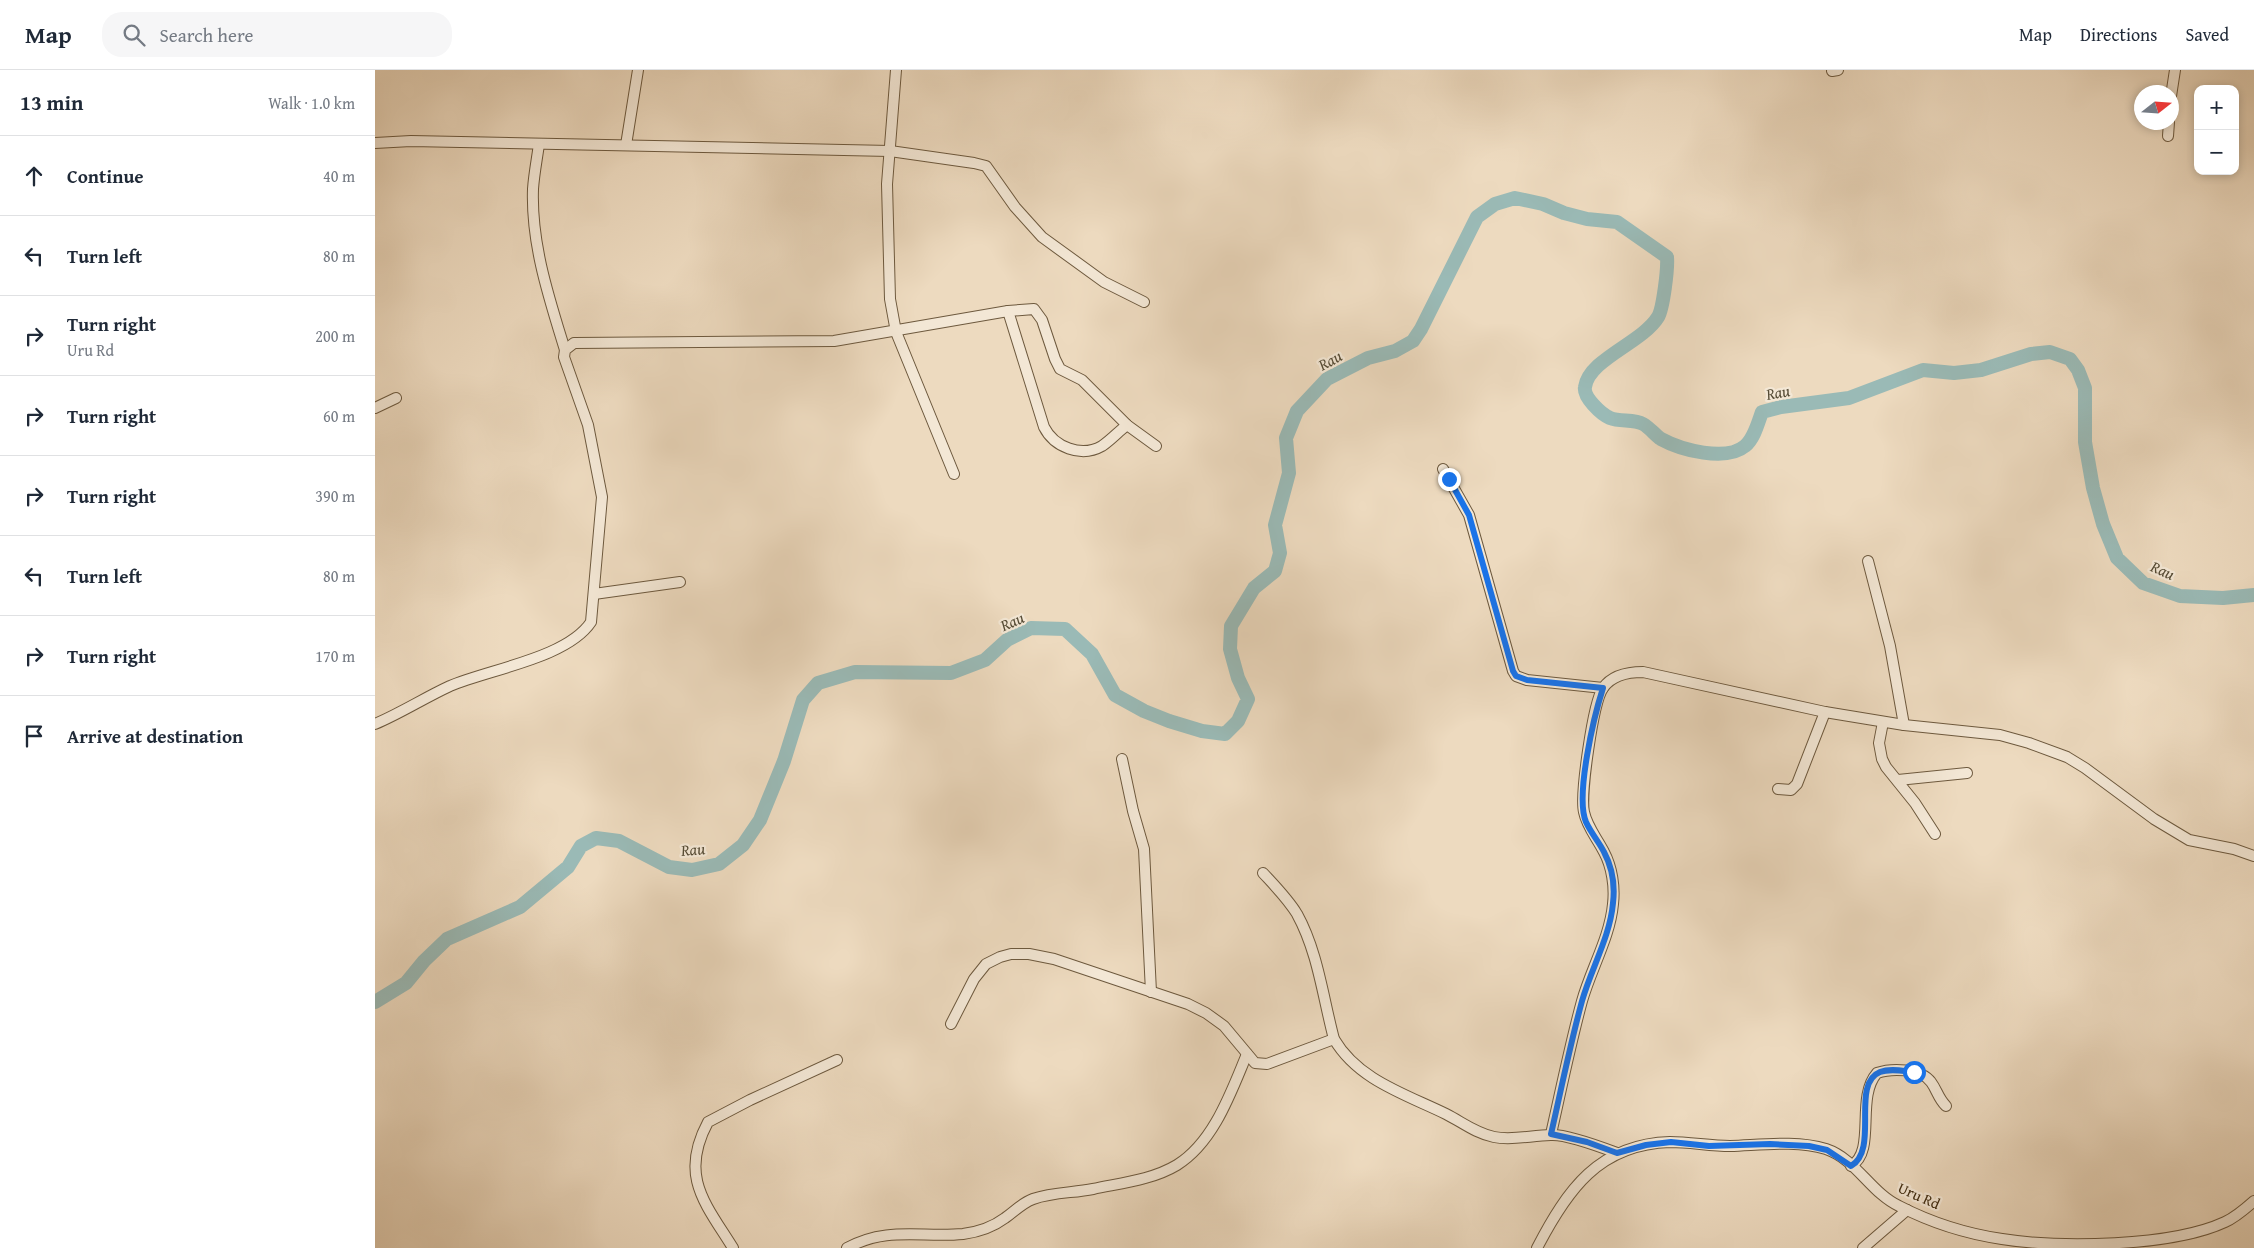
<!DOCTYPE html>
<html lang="en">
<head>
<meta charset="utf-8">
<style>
  body { margin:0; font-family:"Gentium Book Plus",serif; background:#f6f6f7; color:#1f2937 }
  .controls { position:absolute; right:15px; top:15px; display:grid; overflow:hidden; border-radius:10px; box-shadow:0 2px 8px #0003 }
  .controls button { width:45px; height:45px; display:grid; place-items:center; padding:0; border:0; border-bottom:1px solid #e0e1e3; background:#fff; color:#1f2937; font:25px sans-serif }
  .compass { position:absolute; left:1759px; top:15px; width:45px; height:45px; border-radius:50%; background:#fff; box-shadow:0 2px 8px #0003; rotate:73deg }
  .stop { position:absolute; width:15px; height:15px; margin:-11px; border:4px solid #1a73e8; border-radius:50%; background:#fff }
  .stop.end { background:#1a73e8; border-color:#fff; box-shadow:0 1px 5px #0008 }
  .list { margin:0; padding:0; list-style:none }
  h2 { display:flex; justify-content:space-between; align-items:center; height:65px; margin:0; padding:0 20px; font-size:21px }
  h2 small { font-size:16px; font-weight:400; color:#747a83 }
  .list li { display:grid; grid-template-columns:32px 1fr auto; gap:15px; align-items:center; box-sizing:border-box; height:80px; padding:0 20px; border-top:1px solid #e0e1e3 }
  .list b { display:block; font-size:19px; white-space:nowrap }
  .list p { margin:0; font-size:16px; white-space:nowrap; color:#747a83 }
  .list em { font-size:16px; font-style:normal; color:#747a83 }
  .icon { flex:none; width:28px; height:28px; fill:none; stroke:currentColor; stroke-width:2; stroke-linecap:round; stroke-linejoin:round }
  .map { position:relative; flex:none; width:1879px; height:1178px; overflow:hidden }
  header { display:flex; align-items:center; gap:30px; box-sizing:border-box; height:70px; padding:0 25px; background:#fff; border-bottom:1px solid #e0e1e3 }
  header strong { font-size:24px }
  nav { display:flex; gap:28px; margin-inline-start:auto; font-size:18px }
  .search { width:350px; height:45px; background:#f6f6f7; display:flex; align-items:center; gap:12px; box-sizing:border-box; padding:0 18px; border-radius:20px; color:#747a83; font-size:19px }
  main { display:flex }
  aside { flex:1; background:#fff }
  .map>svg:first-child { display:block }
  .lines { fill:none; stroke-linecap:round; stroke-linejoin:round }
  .river { stroke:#9abab6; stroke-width:14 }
  .minor-casing { stroke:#6d593e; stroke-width:12 }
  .minor { stroke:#f3e7d5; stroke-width:10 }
  .route { stroke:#1a73e8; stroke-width:6 }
  .labels { text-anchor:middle; stroke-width:4.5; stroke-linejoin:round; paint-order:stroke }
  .street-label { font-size:15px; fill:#422e13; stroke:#f3e7d5 }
  .water-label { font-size:16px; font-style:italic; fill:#544a34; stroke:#f3e7d5 }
</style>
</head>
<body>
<header>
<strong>Map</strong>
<div class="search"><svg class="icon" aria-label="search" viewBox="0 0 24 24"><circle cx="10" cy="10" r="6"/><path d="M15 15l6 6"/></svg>Search here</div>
<nav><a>Map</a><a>Directions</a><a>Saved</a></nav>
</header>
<main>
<aside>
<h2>13 min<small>Walk · 1.0 km</small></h2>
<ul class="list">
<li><svg class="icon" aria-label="ahead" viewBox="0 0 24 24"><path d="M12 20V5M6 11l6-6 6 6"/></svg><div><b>Continue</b></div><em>40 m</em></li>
<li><svg class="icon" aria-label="left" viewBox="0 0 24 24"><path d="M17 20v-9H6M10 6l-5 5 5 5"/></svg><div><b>Turn left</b></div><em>80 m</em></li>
<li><svg class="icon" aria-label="right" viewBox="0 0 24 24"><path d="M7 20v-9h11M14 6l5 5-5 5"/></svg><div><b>Turn right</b><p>Uru Rd</p></div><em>200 m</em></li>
<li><svg class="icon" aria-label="right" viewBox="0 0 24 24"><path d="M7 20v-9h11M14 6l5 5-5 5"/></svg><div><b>Turn right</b></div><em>60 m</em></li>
<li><svg class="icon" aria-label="right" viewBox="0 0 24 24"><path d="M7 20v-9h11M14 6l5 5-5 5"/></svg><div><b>Turn right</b></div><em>390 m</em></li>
<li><svg class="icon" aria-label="left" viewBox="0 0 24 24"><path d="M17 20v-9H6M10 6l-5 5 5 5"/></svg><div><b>Turn left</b></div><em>80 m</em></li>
<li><svg class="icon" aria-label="right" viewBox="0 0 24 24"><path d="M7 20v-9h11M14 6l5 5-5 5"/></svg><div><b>Turn right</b></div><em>170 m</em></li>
<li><svg class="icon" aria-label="arrive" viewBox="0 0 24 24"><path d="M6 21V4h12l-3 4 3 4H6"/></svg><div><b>Arrive at destination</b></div></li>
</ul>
</aside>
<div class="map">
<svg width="1879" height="1178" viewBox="0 0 1879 1178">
  <rect width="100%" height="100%" fill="#eddabf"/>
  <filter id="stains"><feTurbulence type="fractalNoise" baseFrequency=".004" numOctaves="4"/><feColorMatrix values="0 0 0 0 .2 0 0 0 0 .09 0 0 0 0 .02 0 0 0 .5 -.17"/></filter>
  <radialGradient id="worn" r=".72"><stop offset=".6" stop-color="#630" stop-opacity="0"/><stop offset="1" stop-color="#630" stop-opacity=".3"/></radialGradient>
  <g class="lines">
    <path class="river" d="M0,932l31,-19 18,-22 23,-22 73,-32 48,-40 13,-21 15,-8 23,3 50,26 23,3 27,-6 24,-19 17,-25 24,-59 19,-61 15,-17 37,-11 96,1 34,-13 22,-20 24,-12 34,1 27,25 23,41 29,16 25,10 33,10 23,3 13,-13 10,-22 -10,-21 -8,-29 1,-23 23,-38 21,-17 5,-18 -5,-28 14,-52 -3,-35 11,-27 30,-32 41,-21 27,-7 18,-10 8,-12 56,-112 18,-13 20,-6 28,6 21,9 23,6 30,3 50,35c1,12 -4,52 -9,60 -16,26 -69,42 -73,70 -2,10 16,27 25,31 10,4 24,1 33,6 7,4 12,11 18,15 20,11 65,23 84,7 9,-7 13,-23 17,-34l19,-5 68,-9 74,-28 31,3 27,-3 50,-16 19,-2 20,7 8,11 7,18v54l8,46 10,36 14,34 26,25 37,13 43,2 31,-3"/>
    <g class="minor-casing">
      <g id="minor">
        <polyline points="521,0 512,114 515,229 521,262 579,404"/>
        <polyline points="1457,1 1463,0"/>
        <polyline points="1796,26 1800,0"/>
        <polyline points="1793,66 1794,52"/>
        <polyline points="0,73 36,71 515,81 599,93 611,96 640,137 667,167 729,212 769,232"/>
        <path d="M164,74c-2,15 -5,30 -6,45 -2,55 16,109 32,161"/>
        <polyline points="251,75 263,0"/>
        <path d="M633,241l36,116c10,20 37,31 58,19 9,-6 17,-15 25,-21"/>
        <polyline points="0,338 21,328"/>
        <polyline points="1068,399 1094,445 1138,601 1141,606 1152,610 1228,618"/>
        <polyline points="1493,491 1515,576 1529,655"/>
        <polyline points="219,524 305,512"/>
        <polyline points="1508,652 1504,673 1507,689 1511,697 1540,733 1560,764"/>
        <path d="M0,654c26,-11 49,-26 75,-38 40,-17 117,-28 141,-64l11,-125 -14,-72 -24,-68 1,-7 9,-7 260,-2 174,-30 26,-2 8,11 13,39 5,10 22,11 45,45 29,21"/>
        <polyline points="747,689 758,741 769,779 776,922"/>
        <polyline points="1523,710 1592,703"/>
        <polyline points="1403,719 1416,720 1422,714 1450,642"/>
        <path d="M888,803c12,13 25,26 34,41 21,38 26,84 37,125 24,41 71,55 112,75 16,8 29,19 48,23 19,4 38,-2 57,-2 16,-1 50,12 66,18"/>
        <polyline points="576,954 599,909 611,894 625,887 636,884 654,884 679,889 813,934 831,943 849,956 880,993 892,994 959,969"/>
        <path d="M1176,1064c10,-44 19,-89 31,-133 9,-32 28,-64 31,-97 2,-17 -1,-37 -9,-52 -7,-14 -17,-25 -20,-40 -4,-17 9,-109 19,-124 9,-13 26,-16 40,-16l182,40 79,13 96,10 29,8 38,14 18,11 69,51 35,21 45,9 20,7"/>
        <path d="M1476,1096c26,-15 4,-68 26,-93 14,-5 44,-5 54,9 6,8 7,16 15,24"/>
        <path d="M358,1178c-28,-45 -54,-72 -25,-126l42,-22 87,-40"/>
        <path d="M472,1178c40,-22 75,-10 116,-14 15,-2 30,-7 42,-16 10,-7 17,-15 28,-19 20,-7 40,-6 60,-10 28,-6 59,-9 84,-24 37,-23 54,-73 70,-111"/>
        <path d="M1162,1178c30,-58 62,-104 133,-106 20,0 40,4 60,4 31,-1 66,-6 96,3 30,10 45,44 73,57 31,16 69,28 103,33 58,9 169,8 223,-17 11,-5 20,-13 29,-21"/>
        <polyline points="1488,1178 1532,1140"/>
      </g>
    </g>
    <use href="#minor" class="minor"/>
  </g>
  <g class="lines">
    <path class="route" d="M1074,409l20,36 44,156 3,5 11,4 76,8c-9,28 -28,108 -17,134 5,11 13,20 18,30 8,15 11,34 9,51 -3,34 -22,66 -31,98 -12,44 -21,89 -31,133l36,8 30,11 29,-8 25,-3 38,4 61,-2 39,2 18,4 24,16c29,-17 -1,-82 29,-94 10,-4 23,-1 34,0"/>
  </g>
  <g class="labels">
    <g class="street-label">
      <text transform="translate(1544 1126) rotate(24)" y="5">Uru Rd</text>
    </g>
    <g class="water-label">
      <text transform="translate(955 290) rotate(-29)" y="6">Rau</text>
      <text transform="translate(1403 322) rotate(-10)" y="6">Rau</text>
      <text transform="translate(1788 500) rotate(24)" y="6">Rau</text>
      <text transform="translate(637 551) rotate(-24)" y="6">Rau</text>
      <text transform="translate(318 779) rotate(-5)" y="6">Rau</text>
    </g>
  </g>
  <rect width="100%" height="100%" filter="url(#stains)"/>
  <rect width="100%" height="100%" fill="url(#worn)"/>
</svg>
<div class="controls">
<button>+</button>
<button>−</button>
</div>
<svg class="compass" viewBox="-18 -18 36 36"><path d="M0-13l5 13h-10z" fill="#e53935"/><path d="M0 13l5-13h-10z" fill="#747a83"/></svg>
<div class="stop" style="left:1539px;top:1002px"></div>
<div class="stop end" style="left:1074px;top:409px"></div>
</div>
</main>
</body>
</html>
